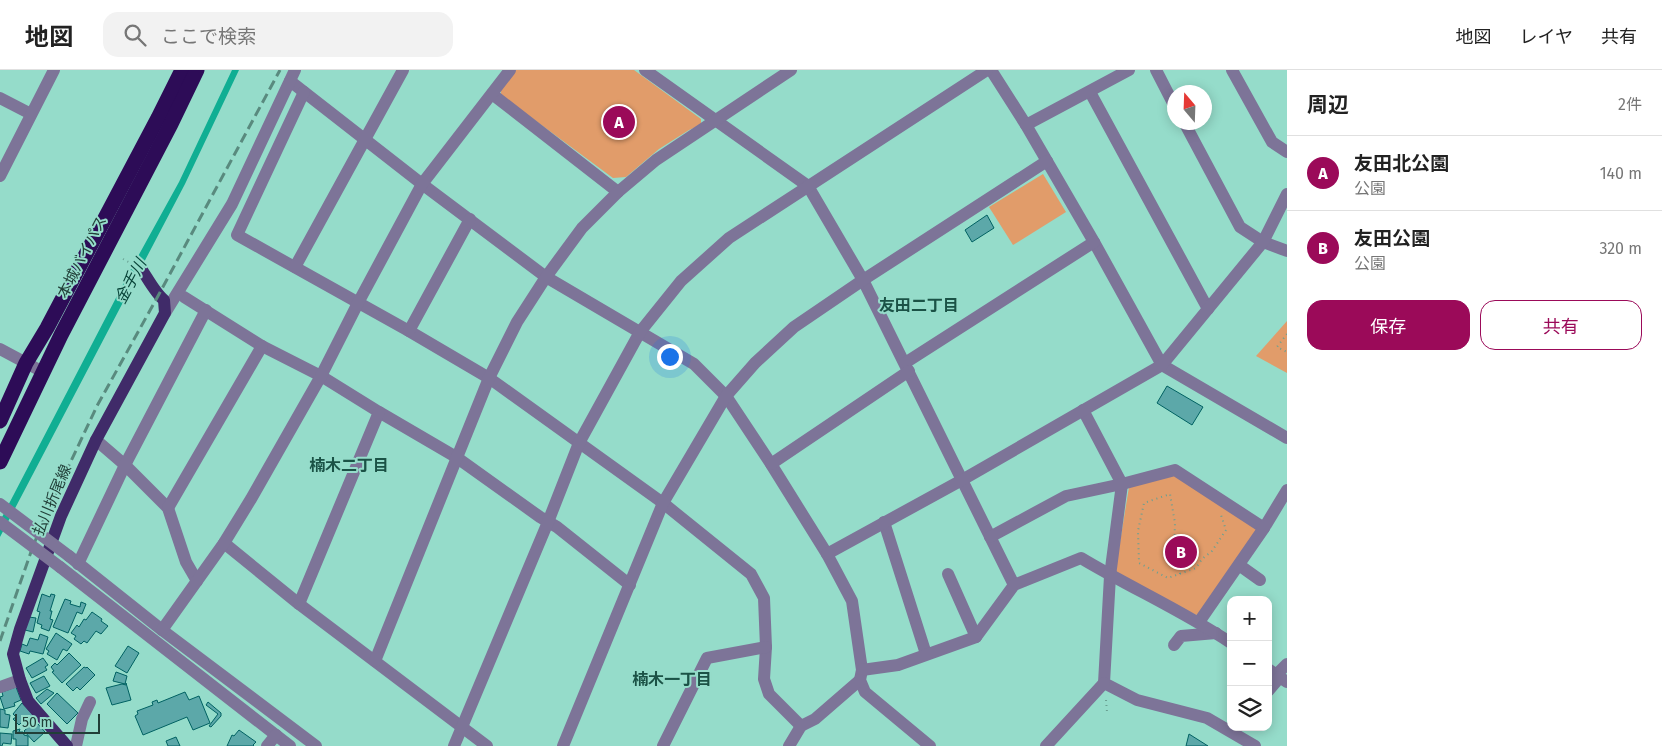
<!DOCTYPE html>
<html lang="ja">
<head>
<meta charset="utf-8">
<style>
  body { margin:0; font-family:"Fira Sans","Noto Sans JP",sans-serif; background:#f2f2f2; color:#222 }
  .controls { position:absolute; right:15px; bottom:15px; display:grid; overflow:hidden; border-radius:10px; box-shadow:0 2px 12px #0003 }
  .controls button { width:45px; height:45px; display:grid; place-items:center; padding:0; border:0; border-bottom:1px solid #e0e0e0; background:#fff; color:#222; font:25px sans-serif }
  .compass { position:absolute; left:1167px; top:15px; width:45px; height:45px; border-radius:50%; background:#fff; box-shadow:0 2px 12px #0003; rotate:341deg }
  .scale { position:absolute; left:15px; bottom:12px; width:85px; box-sizing:border-box; padding-left:5px; border:2px solid #213f38; border-top:0; font-size:14px; line-height:18px; white-space:nowrap; color:#213f38; -webkit-text-stroke:4px #95dcca; paint-order:stroke }
  .you { position:absolute; left:669px; top:286px; width:18px; height:18px; margin:-12px; border:4px solid #fff; border-radius:50%; background:#1a73e8; box-shadow:0 0 0 8px #1a73e833 }
  .badge { display:grid; place-items:center; width:32px; height:32px; border-radius:50%; background:#9b0a59; color:#fff; font-size:16px; font-weight:700 }
  .pin { position:absolute; translate:-50% -50%; border:2px solid #fff; box-shadow:0 1px 5px #0006 }
  .list { margin:0; padding:0; list-style:none }
  h2 { display:flex; justify-content:space-between; align-items:center; height:65px; margin:0; padding:0 20px; font-size:21px }
  h2 small { font-size:16px; font-weight:400; color:#767676 }
  .list li { display:grid; grid-template-columns:32px 1fr auto; gap:15px; align-items:center; box-sizing:border-box; height:75px; padding:0 20px; border-top:1px solid #e0e0e0 }
  .list b { display:block; font-size:19px; white-space:nowrap }
  .list p { margin:0; font-size:16px; white-space:nowrap; color:#767676 }
  .list em { font-size:16px; font-style:normal; color:#767676 }
  .actions { display:flex; gap:10px; padding:15px 20px }
  .actions a { flex:1; padding:11px 0; border:1px solid #9b0a59; border-radius:15px; text-align:center; font-size:18px; color:#9b0a59 }
  .actions .main { background:#9b0a59; color:#fff }
  .icon { flex:none; width:28px; height:28px; fill:none; stroke:currentColor; stroke-width:2; stroke-linecap:round; stroke-linejoin:round }
  .map { position:relative; flex:none; width:1287px; height:676px; overflow:hidden }
  header { display:flex; align-items:center; gap:30px; box-sizing:border-box; height:70px; padding:0 25px; background:#fff; border-bottom:1px solid #e0e0e0 }
  header strong { font-size:24px }
  nav { display:flex; gap:28px; margin-inline-start:auto; font-size:18px }
  .search { width:350px; height:45px; background:#f2f2f2; display:flex; align-items:center; gap:12px; box-sizing:border-box; padding:0 18px; border-radius:15px; color:#767676; font-size:19px }
  main { display:flex }
  aside { flex:1; background:#fff }
  .map>svg:first-child { display:block }
  .green { fill:#e19c6a }
  .water { fill:#10ae93 }
  .building { fill:#5ca8a9; stroke:#006162 }
  .lines { fill:none; stroke-linecap:round; stroke-linejoin:round }
  .path { stroke:#69a092; stroke-width:2; stroke-dasharray:1 4; stroke-linecap:butt }
  .minor { stroke:#7d7498; stroke-width:12 }
  .major { stroke:#402b69; stroke-width:12 }
  .highway { stroke:#2d0c57; stroke-width:15 }
  .rail { stroke:#598a7e; stroke-width:3; stroke-dasharray:10 5; stroke-linecap:butt }
  .minor-bridge { stroke:#7d7498; stroke-width:12 }
  .labels { text-anchor:middle; stroke-width:4; stroke-linejoin:round; paint-order:stroke }
  .street-label { font-size:15px; fill:#213f38; stroke:#95dcca }
  .water-label { font-size:16px; font-style:italic; fill:#09453a; stroke:#95dcca }
  .neighbourhood-label { font-size:16px; font-weight:bold; fill:#1b5246; stroke:#95dcca }
</style>
</head>
<body>
<header>
<strong>地図</strong>
<div class="search"><svg class="icon" aria-label="search" viewBox="0 0 24 24"><circle cx="10" cy="10" r="6"/><path d="M15 15l6 6"/></svg>ここで検索</div>
<nav><a>地図</a><a>レイヤ</a><a>共有</a></nav>
</header>
<main>
<div class="map">
<svg width="1287" height="676" viewBox="0 0 1287 676">
  <rect width="100%" height="100%" fill="#95dcca"/>
  <g class="green">
    <polygon points="516,0 634,0 701,49 701,55 689,60 659,79 626,107 613,108 501,25 501,18"/>
    <polygon points="1043,104 1066,142 1013,175 989,137"/>
    <polygon points="1287,251 1287,303 1256,286"/>
    <polygon points="1175,402 1259,457 1203,543 1196,545 1115,503 1129,417"/>
  </g>
  <polygon class="water" points="232,0 239,0 185,114 0,467 0,451 131,199 179,112"/>
  <g class="building">
    <polygon points="987,145 994,158 972,172 965,160"/>
    <polygon points="1167,316 1203,337 1192,355 1157,333"/>
    <polygon points="42,524 50,527 51,524 55,525 50,541 52,541 50,549 53,550 49,561 41,558 42,555 37,553 40,542 37,541"/>
    <polygon points="65,529 71,531 70,534 80,537 81,532 86,534 82,544 77,542 68,563 53,557"/>
    <polygon points="92,542 102,549 101,551 108,556 101,564 96,561 87,573 84,571 81,574 74,569 76,566 71,563 77,555 79,557 84,549 86,550"/>
    <polygon points="29,547 36,548 33,562 25,560"/>
    <polygon points="56,563 72,574 67,581 63,579 57,590 47,584 49,581 46,579"/>
    <polygon points="40,564 48,567 43,584 30,581 29,584 20,581 22,574 27,576 30,568 38,570"/>
    <polygon points="128,576 139,583 127,603 115,596"/>
    <polygon points="69,583 81,595 62,613 52,602 54,601 51,597 55,593 57,595"/>
    <polygon points="43,588 48,595 45,597 47,600 32,608 26,598"/>
    <polygon points="84,597 86,598 87,597 95,605 80,620 77,617 73,621 66,614"/>
    <polygon points="116,602 127,606 125,614 113,611"/>
    <polygon points="44,606 50,616 36,623 30,613"/>
    <polygon points="126,613 131,630 112,635 106,618 122,614 126,615"/>
    <polygon points="16,617 21,630 14,633 15,636 4,639 0,627 3,626 2,622"/>
    <polygon points="47,619 54,623 41,634 36,628"/>
    <polygon points="185,622 189,630 199,626 210,653 193,660 187,647 143,665 135,646 138,644 137,641 153,635 152,632 157,630 158,633"/>
    <polygon points="57,623 78,643 67,654 47,634"/>
    <polygon points="208,632 221,643 221,646 211,657 209,656 218,644 206,635"/>
    <polygon points="22,633 33,645 23,656 22,652 19,655 13,649 16,647 13,644"/>
    <polygon points="0,639 5,640 5,644 10,645 8,658 0,657"/>
    <polygon points="32,654 34,657 38,654 45,662 34,672 24,661"/>
    <polygon points="20,659 19,662 23,662 24,665 28,666 28,676 16,676 16,669 13,669 13,661"/>
    <polygon points="239,660 256,672 253,675 254,676 227,676 232,665 234,666"/>
    <polygon points="0,663 12,664 11,674 3,673 2,676 0,676"/>
    <polygon points="1189,664 1208,676 1186,676"/>
    <polygon points="176,667 180,676 168,676 166,671"/>
  </g>
  <g class="lines">
    <g class="path">
      <polyline points="123,189 132,194"/>
      <polyline points="1287,264 1277,277 1287,282"/>
      <polyline points="1180,504 1180,492 1174,477 1175,453 1170,424 1144,433 1138,461 1139,493 1168,508 1196,498 1202,489 1212,481 1226,460 1221,445"/>
      <polyline points="1106,630 1107,642"/>
    </g>
    <g class="minor">
      <polyline points="645,0 808,116 863,210 1014,515"/>
      <polyline points="991,0 1026,55 1094,172 1162,295 1287,368"/>
      <polyline points="1156,0 1174,35"/>
      <polyline points="1232,0 1272,72 1287,82"/>
      <polyline points="290,11 422,114 546,207 694,294 726,326 771,394 827,484 852,531 862,600 860,610 865,622 930,676"/>
      <polyline points="304,22 237,165 409,261 489,308 663,433 751,504 764,528 766,577 764,609 769,624 801,656"/>
      <polyline points="1090,22 1208,239"/>
      <polyline points="492,24 618,122"/>
      <polyline points="0,28 31,44"/>
      <polyline points="1184,52 1240,157 1263,172 1287,181"/>
      <polyline points="1026,55 1129,0"/>
      <polyline points="0,106 54,0"/>
      <polyline points="295,197 403,0"/>
      <polyline points="184,227 262,276 321,306 379,342 456,387 540,447 557,457 630,515"/>
      <polyline points="165,243 232,134 295,0"/>
      <polyline points="409,261 470,149"/>
      <polyline points="0,279 43,302"/>
      <polyline points="905,293 1094,172"/>
      <polyline points="1083,340 1122,414 1110,506 1104,613 1137,630 1207,648 1255,676"/>
      <polyline points="96,370 125,395 168,438 186,492 197,511"/>
      <polyline points="771,394 909,301"/>
      <polyline points="168,438 262,276"/>
      <polyline points="884,452 926,584"/>
      <polyline points="990,467 1066,426 1122,414 1175,400 1264,458"/>
      <polyline points="224,473 299,534 487,676"/>
      <polyline points="827,484 962,410 1162,295 1263,172 1287,124"/>
      <polyline points="69,486 162,560 316,676"/>
      <polyline points="78,494 125,395 206,240"/>
      <polyline points="1239,495 1260,510"/>
      <polyline points="60,497 290,676"/>
      <polyline points="948,504 976,567"/>
      <polyline points="299,534 379,342"/>
      <polyline points="1199,552 1264,458 1287,420"/>
      <polyline points="162,560 224,473 251,429 321,306 358,233 422,114 510,0"/>
      <polyline points="1174,575 1181,566 1216,563"/>
      <polyline points="375,591 489,308 517,252 546,207 582,158 618,122 656,90 791,0"/>
      <polyline points="1268,599 1287,612"/>
      <path d="M862,600l36,-5 78,-28 38,-52 67,-27c50,30 102,53 150,85"/>
      <polyline points="1276,605 1287,594"/>
      <polyline points="0,617 20,610"/>
      <polyline points="1268,621 1280,607"/>
      <polyline points="76,676 82,649 90,632"/>
      <polyline points="267,676 276,665"/>
      <polyline points="454,676 548,452 579,373 640,262 681,211 729,168 987,0"/>
      <polyline points="563,676 663,433 726,326 755,293 794,257 863,210 1047,91"/>
      <polyline points="663,676 707,588 766,577"/>
      <polyline points="789,676 801,656 815,649 860,610"/>
      <polyline points="1046,676 1104,613"/>
    </g>
    <path class="major" d="M67,676l-39,-45 -8,-21 -7,-26 7,-25 41,-113 35,-76 69,-127 -1,-13c-8,-6 -16,-21 -22,-30"/>
    <g class="highway">
      <polyline points="0,351 26,293 47,258 158,48 182,0"/>
      <polyline points="0,392 61,265 171,54 197,0"/>
    </g>
    <polyline class="rail" points="0,571 32,479 46,444 97,336 158,226 280,0"/>
    <g class="minor-bridge">
      <polyline points="0,434 69,486"/>
      <polyline points="0,452 60,497"/>
    </g>
  </g>
  <g class="labels">
    <g class="street-label">
      <text transform="translate(82 187) rotate(-63)" y="5">本城バイパス</text>
      <text transform="translate(52 430) rotate(-67)" y="5">払川折尾線</text>
    </g>
    <g class="water-label">
      <text transform="translate(130 211) rotate(-62)" y="6">金手川</text>
    </g>
    <g class="neighbourhood-label">
      <text x="919" y="241">友田二丁目</text>
      <text x="349" y="401">楠木二丁目</text>
      <text x="672" y="615">楠木一丁目</text>
    </g>
  </g>
</svg>
<div class="controls">
<button>+</button>
<button>−</button>
<button><svg class="icon" aria-label="layers" viewBox="0 0 24 24"><path d="M12 4l9 5-9 5-9-5zM3 14l9 5 9-5"/></svg></button>
</div>
<svg class="compass" viewBox="-18 -18 36 36"><path d="M0-13l5 13h-10z" fill="#e53935"/><path d="M0 13l5-13h-10z" fill="#767676"/></svg>
<div class="scale">50 m</div>
<div class="you"></div>
<div class="pin badge" style="left:619px;top:52px">A</div>
<div class="pin badge" style="left:1181px;top:482px">B</div>
</div>
<aside>
<h2>周辺<small>2件</small></h2>
<ul class="list">
<li><span class="badge">A</span><div><b>友田北公園</b><p>公園</p></div><em>140 m</em></li>
<li><span class="badge">B</span><div><b>友田公園</b><p>公園</p></div><em>320 m</em></li>
</ul>
<div class="actions"><a class="main">保存</a><a>共有</a></div>
</aside>
</main>
</body>
</html>
